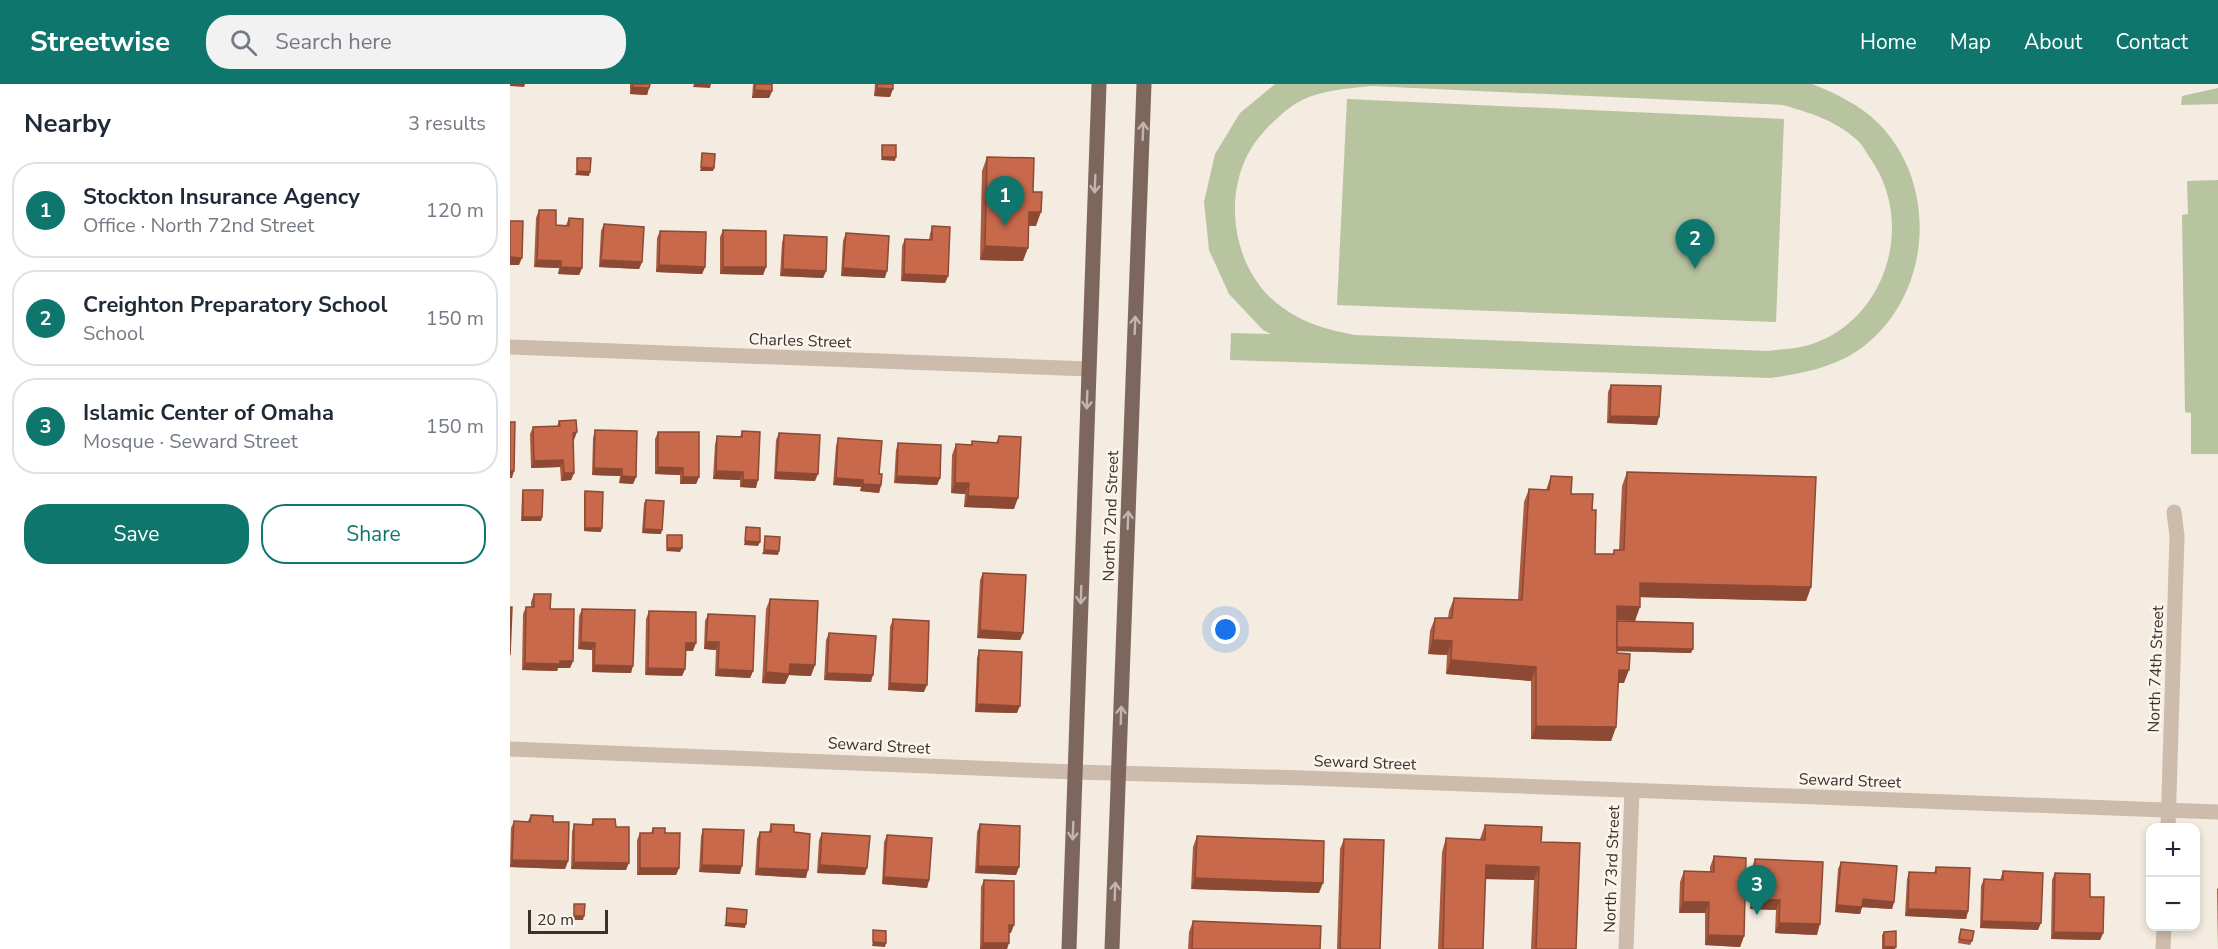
<!DOCTYPE html>
<html lang="en">
<head>
<meta charset="utf-8">
<style>
  body { margin:0; font-family:"Nunito Sans",sans-serif; background:#f2f2f3; color:#1f2937 }
  .controls { position:absolute; right:18px; bottom:18px; display:grid; overflow:hidden; border-radius:12px; box-shadow:0 3px 9px #0003 }
  .controls button { width:54px; height:54px; display:grid; place-items:center; padding:0; border:0; border-bottom:2px solid #e0e1e3; background:#fff; color:#1f2937; font:30px sans-serif }
  .scale { position:absolute; left:18px; bottom:15px; width:80px; box-sizing:border-box; padding-left:6px; border:3px solid #3b302b; border-top:0; font-size:16px; line-height:21px; white-space:nowrap; color:#3b302b; -webkit-text-stroke:4px #fbf5ee; paint-order:stroke }
  .you { position:absolute; left:716px; top:546px; width:21px; height:21px; margin:-15px; border:4px solid #fff; border-radius:50%; background:#1a73e8; box-shadow:0 0 0 9px #1a73e833 }
  .badge { display:grid; place-items:center; width:39px; height:39px; border-radius:50%; background:#0f766e; color:#fff; font-size:20px; font-weight:700 }
  .pin { position:absolute; translate:-50% -50px; filter:drop-shadow(0 2px 3px #0008) }
  .pin::after { content:''; position:absolute; top:32px; width:21px; height:18px; background:inherit; clip-path:polygon(0 0,100% 0,50% 100%) }
  .list { margin:0; padding:0; list-style:none }
  h2 { display:flex; justify-content:space-between; align-items:center; height:78px; margin:0; padding:0 24px; font-size:26px }
  h2 small { font-size:20px; font-weight:400; color:#747a83 }
  .list li { display:grid; grid-template-columns:39px 1fr auto; gap:18px; align-items:center; box-sizing:border-box; height:96px; margin:0 12px 12px; padding:0 12px; border:2px solid #e0e1e3; border-radius:24px }
  .list b { display:block; font-size:22px; white-space:nowrap }
  .list p { margin:0; font-size:20px; white-space:nowrap; color:#747a83 }
  .list em { font-size:20px; font-style:normal; color:#747a83 }
  .actions { display:flex; gap:12px; padding:18px 24px }
  .actions a { flex:1; padding:14px 0; border:2px solid #0f766e; border-radius:24px; text-align:center; font-size:21px; color:#0f766e }
  .actions .main { background:#0f766e; color:#fff }
  .icon { flex:none; width:33px; height:33px; fill:none; stroke:currentColor; stroke-width:2; stroke-linecap:round; stroke-linejoin:round }
  .map { position:relative; flex:none; width:1708px; height:865px; overflow:hidden }
  header { display:flex; align-items:center; gap:36px; box-sizing:border-box; height:84px; padding:0 30px; background:#0f766e; color:#fff }
  header strong { font-size:28px }
  nav { display:flex; gap:33px; margin-inline-start:auto; font-size:21px }
  .search { width:420px; height:54px; background:#f2f2f3; display:flex; align-items:center; gap:15px; box-sizing:border-box; padding:0 21px; border-radius:24px; color:#747a83; font-size:22px }
  main { display:flex }
  aside { flex:1; background:#fff }
  .map>svg:first-child { display:block }
  .green { fill:#b8c4a0; fill-rule:evenodd }
  .lines { fill:none; stroke-linecap:round; stroke-linejoin:round }
  .minor { stroke:#cdbbac; stroke-width:15 }
  .primary { stroke:#7d675c; stroke-width:15 }
  .wall { fill:#ac5a40 }
  .shaded-wall { fill:#8c4a34 }
  .building { fill:#c8694b; stroke:#8c4a34; stroke-width:1.5 }
  .oneway { stroke:#c2b5ac }
  .labels { text-anchor:middle; stroke-width:5; stroke-linejoin:round; paint-order:stroke }
  .street-label { font-size:16px; fill:#3b302b; stroke:#fbf5ee }
</style>
</head>
<body>
<header>
<strong>Streetwise</strong>
<div class="search"><svg class="icon" aria-label="search" viewBox="0 0 24 24"><circle cx="10" cy="10" r="6"/><path d="M15 15l6 6"/></svg>Search here</div>
<nav><a>Home</a><a>Map</a><a>About</a><a>Contact</a></nav>
</header>
<main>
<aside>
<h2>Nearby<small>3 results</small></h2>
<ul class="list">
<li><span class="badge">1</span><div><b>Stockton Insurance Agency</b><p>Office · North 72nd Street</p></div><em>120 m</em></li>
<li><span class="badge">2</span><div><b>Creighton Preparatory School</b><p>School</p></div><em>150 m</em></li>
<li><span class="badge">3</span><div><b>Islamic Center of Omaha</b><p>Mosque · Seward Street</p></div><em>150 m</em></li>
</ul>
<div class="actions"><a class="main">Save</a><a>Share</a></div>
</aside>
<div class="map">
<svg width="1708" height="865" viewBox="0 0 1708 865">
  <rect width="100%" height="100%" fill="#f4ebe1"/>
  <g class="green">
    <path d="M765,0h537c23,9 48,21 66,39 61,61 54,170 -14,223 -27,21 -60,27 -93,32l-541,-18 1,-27 40,1 -8,-4 -34,-36 -20,-44 -5,-48 11,-48 25,-41zM861,2l412,19c27,8 52,15 74,35 5,4 9,12 13,18 46,64 17,163 -61,187 -13,4 -28,4 -41,6l-413,-16c-26,-5 -50,-11 -72,-27 -44,-30 -59,-95 -40,-143 9,-24 29,-44 49,-59 23,-16 53,-17 79,-20z"/>
    <polygon points="1708,4 1708,20 1671,21 1672,12"/>
    <polygon points="837,15 1274,35 1266,238 827,221"/>
    <polygon points="1708,96 1708,370 1681,370 1681,329 1675,328 1672,131 1678,130 1677,97"/>
  </g>
  <g class="lines">
    <g class="minor">
      <polyline points="0,263 578,285"/>
      <polyline points="0,665 564,688 795,694 1708,728"/>
      <polyline points="1658,744 1667,452 1664,428"/>
      <polyline points="1116,865 1122,707"/>
      <polyline points="1653,865 1654,842"/>
    </g>
    <g class="primary">
      <polyline points="559,865 589,0"/>
      <polyline points="602,865 634,0"/>
    </g>
  </g>
  <g class="wall">
    <polygon points="120,0 140,0 137,11 120,10"/>
    <polygon points="243,0 262,0 262,7 259,14 242,14"/>
    <polygon points="365,0 383,0 380,13 364,12"/>
    <polygon points="477,73 523,108 526,142 519,142 513,177 470,176 472,87"/>
    <polygon points="29,126 46,141 56,141 59,134 72,184 69,191 48,190 49,184 24,183 26,134"/>
    <polygon points="94,140 132,178 129,185 89,183 91,147"/>
    <polygon points="422,142 438,192 435,199 391,197 392,162 395,155 419,156 420,150"/>
    <polygon points="213,146 256,183 253,191 210,190 210,153"/>
    <polygon points="150,147 195,183 192,190 146,188 147,154"/>
    <polygon points="336,149 375,194 331,192 333,157"/>
    <polygon points="274,151 316,187 313,194 270,192 272,159"/>
    <polygon points="1101,301 1147,341 1097,339 1098,308"/>
    <polygon points="49,337 64,356 63,356 64,389 61,396 51,397 50,383 21,384 20,350 23,343 47,342"/>
    <polygon points="85,346 126,393 123,400 109,399 110,392 82,391 83,354"/>
    <polygon points="232,347 246,404 230,403 230,396 203,395 205,360 207,352 230,353"/>
    <polygon points="148,348 189,393 186,400 170,400 170,391 145,390 145,355"/>
    <polygon points="269,349 305,397 264,395 266,356"/>
    <polygon points="489,352 504,425 454,423 455,410 441,409 442,371 446,360 461,361 462,357 486,359"/>
    <polygon points="328,354 369,390 371,401 369,409 350,407 351,403 323,401 326,362"/>
    <polygon points="388,359 430,394 427,401 384,399 386,366"/>
    <polygon points="1117,388 1301,503 1296,517 1130,513 1125,537 1107,536 1107,537 1181,569 1107,567 1114,599 1108,599 1106,643 1101,657 1021,655 1021,597 936,590 937,571 918,570 920,547 925,534 938,534 939,527 944,514 1008,516 1014,418 1019,405 1036,406 1041,392 1082,426 1085,470 1103,470 1104,466 1109,466 1112,402"/>
    <polygon points="13,406 32,433 31,437 11,437 12,410"/>
    <polygon points="75,407 91,448 74,447 74,411"/>
    <polygon points="136,416 151,450 132,449 134,419"/>
    <polygon points="473,489 513,549 510,556 467,554 470,496"/>
    <polygon points="24,510 40,525 63,577 60,584 48,584 47,587 12,586 13,530 16,523 21,523 21,518"/>
    <polygon points="260,515 301,592 279,591 275,600 252,599 256,525"/>
    <polygon points="72,525 121,589 82,588 82,566 68,565 69,532"/>
    <polygon points="139,527 183,567 175,567 175,585 172,592 135,591 136,535"/>
    <polygon points="198,530 243,587 240,594 205,592 206,566 194,565 195,537"/>
    <polygon points="383,535 414,608 378,606 380,543"/>
    <polygon points="319,549 361,598 314,596 316,556"/>
    <polygon points="469,566 507,629 465,628 467,574"/>
    <polygon points="21,731 43,738 58,777 55,785 0,783 1,744 4,737 18,737"/>
    <polygon points="83,735 106,743 116,786 61,785 62,748 64,740 81,741"/>
    <polygon points="261,740 284,748 296,794 245,791 247,755 250,748 259,748"/>
    <polygon points="470,740 509,783 506,791 465,789 467,748"/>
    <polygon points="975,741 1031,758 1066,865 1021,865 1024,796 975,795 973,865 928,865 932,768 936,754 970,755"/>
    <polygon points="143,744 155,749 169,784 166,791 127,791 127,756 130,749 141,749"/>
    <polygon points="193,745 230,790 189,788 191,752"/>
    <polygon points="312,749 355,791 307,789 309,756"/>
    <polygon points="377,751 419,796 417,804 372,800 374,758"/>
    <polygon points="687,752 809,809 681,805 683,763"/>
    <polygon points="834,755 870,865 827,865 830,765"/>
    <polygon points="1204,772 1234,852 1230,863 1195,861 1195,829 1169,829 1170,798 1174,787 1200,788 1200,783"/>
    <polygon points="1245,775 1307,851 1265,849 1266,826 1240,825 1241,786"/>
    <polygon points="1331,778 1384,818 1382,825 1352,823 1350,830 1325,828 1328,785"/>
    <polygon points="1426,783 1458,827 1456,835 1395,832 1397,795 1399,788 1424,789"/>
    <polygon points="1493,787 1528,846 1470,844 1471,802 1474,795 1490,796"/>
    <polygon points="1545,789 1580,813 1593,849 1590,856 1541,855 1542,796"/>
    <polygon points="474,796 501,849 499,849 497,865 470,865 471,803"/>
    <polygon points="1708,804 1708,865 1707,805"/>
    <polygon points="683,837 810,865 678,865 679,848"/>
    <polygon points="1451,845 1462,857 1460,861 1448,859"/>
    <polygon points="1374,848 1385,865 1372,865 1372,851"/>
  </g>
  <g class="shaded-wall">
    <polygon points="0,0 15,0 14,3 0,2"/>
    <polygon points="184,0 201,0 200,4 183,3"/>
    <polygon points="122,3 139,4 137,11 120,10"/>
    <polygon points="367,4 383,5 380,13 364,12"/>
    <polygon points="245,6 262,7 259,14 242,14"/>
    <polygon points="372,73 386,73 385,77 371,76"/>
    <polygon points="191,83 204,84 203,87 190,87"/>
    <polygon points="67,87 80,88 79,92 65,91"/>
    <polygon points="519,128 531,128 526,142 514,141"/>
    <polygon points="475,162 518,164 513,177 470,176"/>
    <polygon points="0,173 12,174 9,181 0,181"/>
    <polygon points="27,176 51,177 49,184 24,183"/>
    <polygon points="91,176 132,178 129,185 89,183"/>
    <polygon points="149,181 195,183 192,190 146,188"/>
    <polygon points="51,183 72,184 69,191 48,190"/>
    <polygon points="213,183 256,183 253,191 210,190"/>
    <polygon points="333,184 377,187 375,194 331,192"/>
    <polygon points="273,185 316,187 313,194 270,192"/>
    <polygon points="394,190 438,192 435,199 391,197"/>
    <polygon points="1100,332 1149,333 1147,341 1097,339"/>
    <polygon points="67,348 64,356 60,356 63,349"/>
    <polygon points="53,376 50,383 21,384 24,377"/>
    <polygon points="148,383 173,384 170,391 145,390"/>
    <polygon points="84,384 112,385 110,392 82,391"/>
    <polygon points="0,387 4,387 2,394 0,394"/>
    <polygon points="206,387 233,388 230,396 203,395"/>
    <polygon points="266,388 308,390 305,397 264,395"/>
    <polygon points="54,389 64,389 61,396 51,397"/>
    <polygon points="112,392 126,393 123,400 109,399"/>
    <polygon points="387,392 430,394 427,401 384,399"/>
    <polygon points="173,393 189,393 186,400 170,400"/>
    <polygon points="326,394 353,396 351,403 323,401"/>
    <polygon points="233,396 248,396 246,404 230,403"/>
    <polygon points="445,399 459,399 455,410 441,409"/>
    <polygon points="353,400 371,401 369,409 350,407"/>
    <polygon points="458,412 508,414 504,425 454,423"/>
    <polygon points="13,433 32,433 31,437 11,437"/>
    <polygon points="75,444 92,444 91,448 74,447"/>
    <polygon points="134,445 152,446 151,450 132,449"/>
    <polygon points="235,457 250,458 248,462 234,461"/>
    <polygon points="157,464 172,464 170,468 156,467"/>
    <polygon points="254,466 269,467 268,471 252,470"/>
    <polygon points="1130,499 1301,503 1296,517 1125,513"/>
    <polygon points="1107,522 1130,523 1125,537 1102,536"/>
    <polygon points="470,546 513,549 510,556 467,554"/>
    <polygon points="923,556 942,557 937,571 918,570"/>
    <polygon points="71,558 85,559 82,566 68,565"/>
    <polygon points="196,558 209,558 206,566 194,565"/>
    <polygon points="176,559 186,559 183,567 173,566"/>
    <polygon points="1103,563 1183,565 1181,569 1102,567"/>
    <polygon points="941,576 1026,583 1021,597 936,590"/>
    <polygon points="50,577 63,577 60,584 48,584 47,587 12,586 15,579"/>
    <polygon points="280,580 305,581 301,592 279,591 275,600 252,599 256,588"/>
    <polygon points="84,581 123,582 121,589 82,588"/>
    <polygon points="138,584 175,585 172,592 135,591"/>
    <polygon points="208,585 243,587 240,594 205,592"/>
    <polygon points="1109,586 1119,586 1114,599 1104,599"/>
    <polygon points="317,589 363,591 361,598 314,596"/>
    <polygon points="380,599 417,601 414,608 378,606"/>
    <polygon points="467,620 510,622 507,629 465,628"/>
    <polygon points="1026,642 1106,643 1101,657 1021,655"/>
    <polygon points="2,776 58,777 55,785 0,783"/>
    <polygon points="64,778 119,779 116,786 61,785"/>
    <polygon points="192,781 232,782 230,790 189,788"/>
    <polygon points="310,781 357,784 355,791 307,789"/>
    <polygon points="976,781 1029,783 1024,796 971,795"/>
    <polygon points="468,782 509,783 506,791 465,789"/>
    <polygon points="130,784 169,784 166,791 127,791"/>
    <polygon points="248,784 298,786 296,794 245,791"/>
    <polygon points="374,793 419,796 417,804 372,800"/>
    <polygon points="685,794 813,799 809,809 681,805"/>
    <polygon points="1244,815 1270,816 1266,826 1240,825"/>
    <polygon points="1353,815 1384,818 1382,825 1350,823"/>
    <polygon points="1173,818 1199,818 1195,829 1169,829"/>
    <polygon points="1327,821 1352,823 1350,830 1325,828"/>
    <polygon points="1398,825 1458,827 1456,835 1395,832"/>
    <polygon points="64,832 74,832 73,836 62,836"/>
    <polygon points="1472,837 1531,839 1528,846 1470,844"/>
    <polygon points="216,839 236,840 235,844 214,842"/>
    <polygon points="1269,839 1310,840 1307,851 1265,849"/>
    <polygon points="499,841 504,841 501,849 496,849"/>
    <polygon points="1544,848 1593,849 1590,856 1541,855"/>
    <polygon points="1198,851 1234,852 1230,863 1195,861"/>
    <polygon points="363,858 376,859 375,863 362,862"/>
    <polygon points="473,859 499,859 497,865 470,865"/>
    <polygon points="1374,863 1386,863 1385,865 1373,865"/>
  </g>
  <g class="building">
    <polygon points="123,0 140,0 139,4 122,3"/>
    <polygon points="245,0 262,0 262,7 245,6"/>
    <polygon points="367,0 383,0 383,5 367,4"/>
    <rect x="372" y="61" width="14" height="12"/>
    <polygon points="192,69 205,70 204,84 191,83"/>
    <polygon points="477,73 524,74 523,108 532,108 531,128 519,128 518,164 475,162"/>
    <polygon points="67,74 81,74 80,88 67,87"/>
    <polygon points="29,126 46,126 46,141 59,142 59,134 73,135 72,184 51,183 51,177 27,176"/>
    <polygon points="0,137 13,137 12,174 0,173"/>
    <polygon points="94,140 134,143 132,178 91,176"/>
    <polygon points="422,142 440,143 438,192 394,190 395,155 422,156"/>
    <polygon points="213,146 256,147 256,183 213,183"/>
    <polygon points="150,147 196,148 195,183 149,181"/>
    <polygon points="336,149 379,152 377,187 333,184"/>
    <polygon points="274,151 317,153 316,187 273,185"/>
    <polygon points="1101,301 1151,302 1149,333 1100,332"/>
    <polygon points="66,336 67,348 63,349 64,389 54,389 53,376 24,377 23,343 50,342 49,337"/>
    <polygon points="0,338 5,338 4,387 0,387"/>
    <polygon points="85,346 127,347 126,393 112,392 112,385 84,384"/>
    <polygon points="232,347 250,348 248,396 233,396 233,388 206,387 207,352 232,353"/>
    <polygon points="148,348 189,348 189,393 173,393 173,384 148,383"/>
    <polygon points="269,349 310,351 308,390 266,388"/>
    <polygon points="489,352 511,353 508,414 458,412 459,399 445,399 446,360 462,361 462,357 488,359"/>
    <polygon points="328,354 372,357 369,390 372,390 371,401 353,400 353,396 326,394"/>
    <polygon points="388,359 431,361 430,394 387,392"/>
    <polygon points="1117,388 1306,393 1301,503 1130,499 1130,523 1107,522 1107,569 1120,570 1119,586 1109,586 1106,643 1026,642 1026,583 941,576 942,557 923,556 925,534 942,534 944,514 1012,516 1019,405 1039,406 1041,392 1062,393 1061,410 1083,410 1082,426 1086,426 1085,470 1104,470 1104,466 1114,466"/>
    <polygon points="13,406 33,406 32,433 13,433"/>
    <polygon points="75,407 93,408 92,444 75,444"/>
    <polygon points="136,416 154,417 152,446 134,445"/>
    <polygon points="236,443 250,444 250,458 235,457"/>
    <rect x="157" y="451" width="15" height="13"/>
    <polygon points="255,452 270,453 269,467 254,466"/>
    <polygon points="473,489 516,491 513,549 470,546"/>
    <polygon points="24,510 41,510 40,525 64,525 63,577 50,577 50,580 15,579 16,523 24,523"/>
    <polygon points="260,515 308,517 305,581 280,580 279,590 256,588"/>
    <polygon points="0,523 2,523 0,571"/>
    <polygon points="72,525 125,526 123,582 84,581 85,559 71,558"/>
    <polygon points="139,527 186,528 186,559 176,559 175,585 138,584"/>
    <polygon points="198,530 245,532 243,587 208,585 209,558 196,558"/>
    <polygon points="383,535 419,537 417,601 380,599"/>
    <polygon points="1107,537 1183,539 1183,565 1107,563"/>
    <polygon points="319,549 366,552 363,591 317,589"/>
    <polygon points="469,566 512,568 510,622 467,620"/>
    <polygon points="21,731 43,732 43,738 59,738 58,777 2,776 4,737 20,738"/>
    <polygon points="83,735 105,735 106,743 119,743 119,779 64,778 64,740 83,741"/>
    <polygon points="261,740 284,741 284,748 300,750 298,786 248,784 250,748 261,748"/>
    <polygon points="470,740 510,742 509,783 468,782"/>
    <polygon points="975,741 1032,743 1031,758 1070,759 1066,865 1026,865 1029,783 976,781 973,865 933,865 936,754 975,756"/>
    <polygon points="143,744 155,744 155,749 170,749 169,784 130,784 130,749 143,749"/>
    <polygon points="193,745 234,746 232,782 192,781"/>
    <polygon points="312,749 360,752 357,784 310,781"/>
    <polygon points="377,751 422,754 419,796 374,793"/>
    <polygon points="687,752 814,757 813,799 685,794"/>
    <polygon points="834,755 874,756 870,865 830,865"/>
    <polygon points="1204,772 1236,774 1234,852 1198,851 1199,818 1173,818 1174,787 1204,788"/>
    <polygon points="1245,775 1313,778 1310,840 1269,839 1270,816 1244,815"/>
    <polygon points="1331,778 1387,782 1384,818 1353,815 1352,823 1327,821"/>
    <polygon points="1426,783 1460,784 1458,827 1398,825 1399,788 1426,789"/>
    <polygon points="1493,787 1533,789 1531,839 1472,837 1474,795 1493,796"/>
    <polygon points="1545,789 1580,790 1580,813 1594,813 1593,849 1544,848"/>
    <polygon points="474,796 504,797 504,841 499,841 499,859 473,859"/>
    <polygon points="64,820 75,820 74,832 64,832"/>
    <polygon points="217,824 237,826 236,840 216,839"/>
    <polygon points="683,837 811,842 810,865 682,865"/>
    <polygon points="1451,845 1464,847 1462,857 1449,855"/>
    <polygon points="363,846 376,847 376,859 363,858"/>
    <polygon points="1386,847 1386,863 1374,863 1374,848"/>
  </g>
  <defs><path id="oneway-shaft" d="M-6 0H5M1.5-3L5.5 0L1.5 3" fill="none" stroke-width="1.6" stroke-linecap="round" stroke-linejoin="round" transform="scale(1.5)"/></defs>
  <g class="oneway">
    <use href="#oneway-shaft" transform="translate(633 47) rotate(-88)"/>
    <use href="#oneway-shaft" transform="translate(585 100) rotate(92)"/>
    <use href="#oneway-shaft" transform="translate(625 241) rotate(-88)"/>
    <use href="#oneway-shaft" transform="translate(577 316) rotate(92)"/>
    <use href="#oneway-shaft" transform="translate(618 436) rotate(-88)"/>
    <use href="#oneway-shaft" transform="translate(571 511) rotate(92)"/>
    <use href="#oneway-shaft" transform="translate(611 631) rotate(-88)"/>
    <use href="#oneway-shaft" transform="translate(563 747) rotate(92)"/>
    <use href="#oneway-shaft" transform="translate(605 807) rotate(-88)"/>
  </g>
  <g class="labels">
    <g class="street-label">
      <text transform="translate(290 256) rotate(2)" y="6">Charles Street</text>
      <text transform="translate(600 432) rotate(-88)" y="6">North 72nd Street</text>
      <text transform="translate(1645 585) rotate(-88)" y="6">North 74th Street</text>
      <text transform="translate(369 661) rotate(3)" y="6">Seward Street</text>
      <text transform="translate(855 678) rotate(2)" y="6">Seward Street</text>
      <text transform="translate(1340 696) rotate(2)" y="6">Seward Street</text>
      <text transform="translate(1101 785) rotate(-88)" y="6">North 73rd Street</text>
    </g>
  </g>
</svg>
<div class="controls">
<button>+</button>
<button>−</button>
</div>
<div class="scale">20 m</div>
<div class="you"></div>
<div class="pin badge" style="left:495px;top:142px">1</div>
<div class="pin badge" style="left:1185px;top:185px">2</div>
<div class="pin badge" style="left:1247px;top:831px">3</div>
</div>
</main>
</body>
</html>
